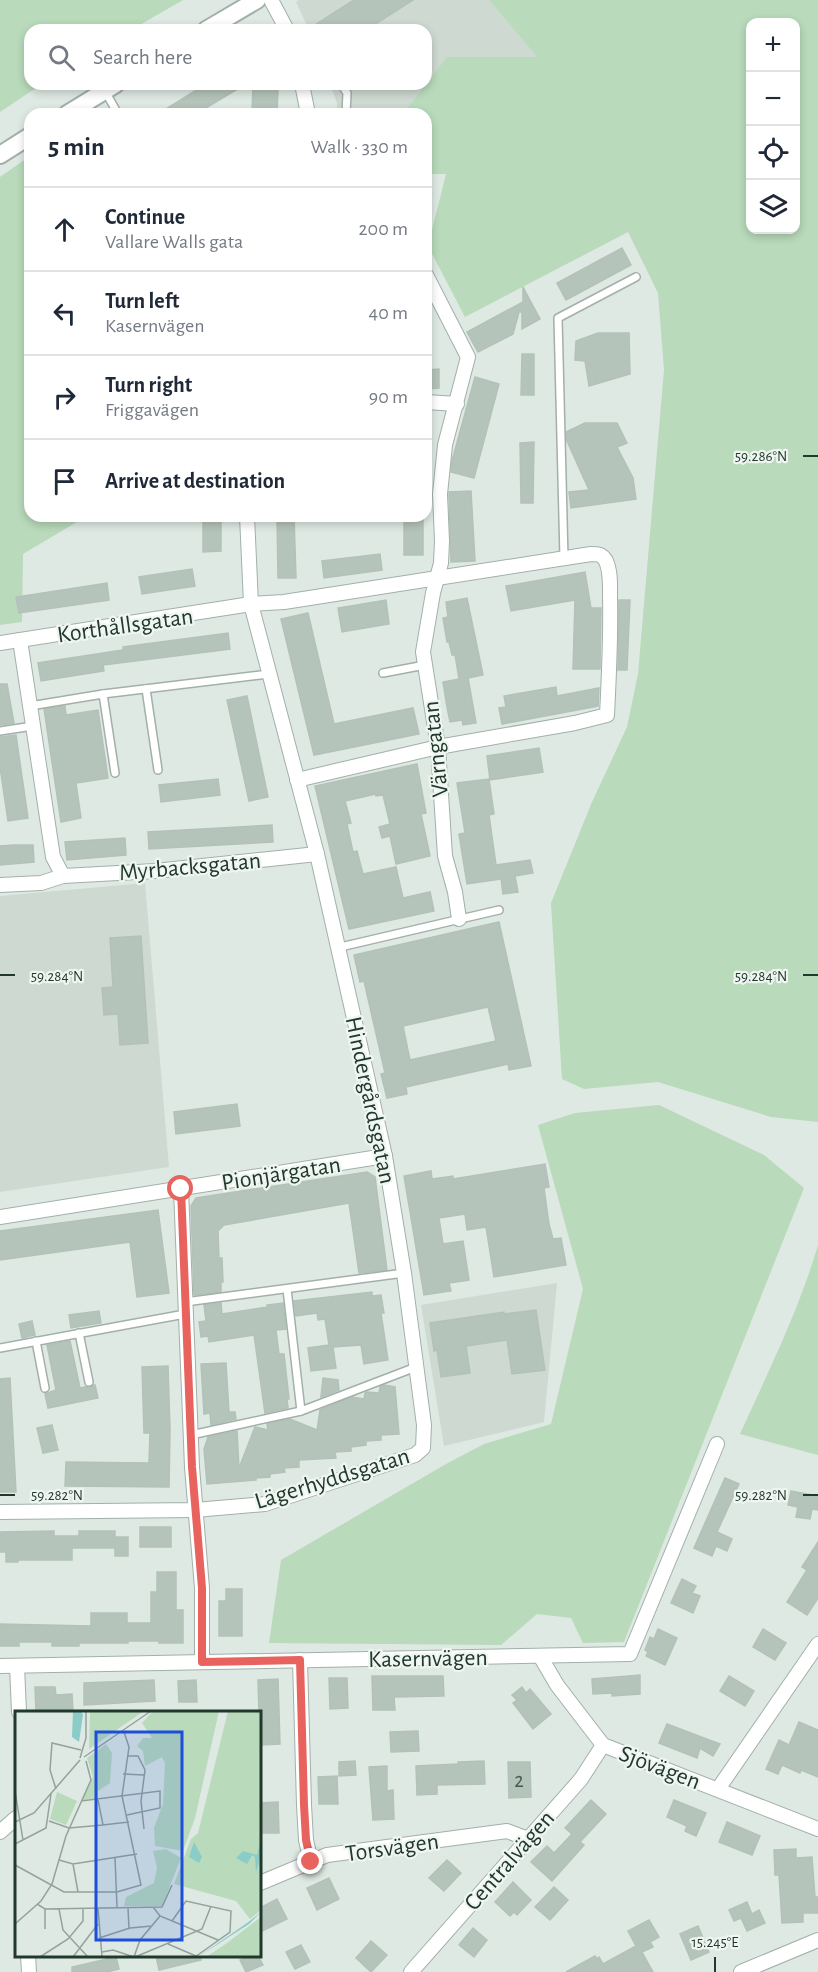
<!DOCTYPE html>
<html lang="en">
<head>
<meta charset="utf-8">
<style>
  body { margin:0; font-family:"Alegreya Sans",sans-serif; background:#f2f2f3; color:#1f2937 }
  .controls { position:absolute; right:18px; top:18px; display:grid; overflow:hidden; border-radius:12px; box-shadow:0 3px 9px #0003 }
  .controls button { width:54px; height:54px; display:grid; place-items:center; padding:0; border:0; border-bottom:2px solid #e0e1e3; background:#fff; color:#1f2937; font:30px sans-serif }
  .stop { position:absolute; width:18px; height:18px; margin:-14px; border:4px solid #e9635e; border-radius:50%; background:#fff }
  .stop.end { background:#e9635e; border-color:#fff; box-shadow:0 2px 6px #0008 }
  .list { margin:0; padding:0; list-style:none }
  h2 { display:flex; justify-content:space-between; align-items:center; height:78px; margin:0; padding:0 24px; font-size:26px }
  h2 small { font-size:20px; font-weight:400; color:#747a83 }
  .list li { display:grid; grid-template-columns:39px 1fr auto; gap:18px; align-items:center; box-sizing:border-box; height:84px; padding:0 24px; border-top:2px solid #e0e1e3 }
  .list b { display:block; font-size:22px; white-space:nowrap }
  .list p { margin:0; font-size:20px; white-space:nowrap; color:#747a83 }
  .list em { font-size:20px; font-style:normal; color:#747a83 }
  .icon { flex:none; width:33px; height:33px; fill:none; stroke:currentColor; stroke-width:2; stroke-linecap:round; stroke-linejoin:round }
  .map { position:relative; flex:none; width:818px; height:1972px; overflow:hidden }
  .search { position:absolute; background:#fff; box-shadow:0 3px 9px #0003; left:24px; top:24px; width:408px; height:66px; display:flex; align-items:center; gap:15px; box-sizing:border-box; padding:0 21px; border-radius:18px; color:#747a83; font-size:22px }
  .panel { position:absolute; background:#fff; box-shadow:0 3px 9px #0003; left:24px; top:108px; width:408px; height:414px; border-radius:18px }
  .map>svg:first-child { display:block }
  .built { fill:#ced9d1 }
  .green { fill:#b9dabb; fill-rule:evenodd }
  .building { fill:#b5c4bb; stroke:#b2c2b8; stroke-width:1.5; fill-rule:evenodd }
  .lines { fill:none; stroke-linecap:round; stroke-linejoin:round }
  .service-casing { stroke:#a2b0a9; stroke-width:10 }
  .minor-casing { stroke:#a2b0a9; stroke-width:16 }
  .tertiary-casing { stroke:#a2b0a9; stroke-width:20 }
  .service { stroke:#fff; stroke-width:7 }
  .minor { stroke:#fff; stroke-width:14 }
  .tertiary { stroke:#fff; stroke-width:16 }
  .route { stroke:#e9635e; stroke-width:8 }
  .ticks { fill:none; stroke:#21382d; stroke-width:2 }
  .labels { text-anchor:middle; stroke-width:4.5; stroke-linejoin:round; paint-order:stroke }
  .number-label { font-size:21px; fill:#465b50 }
  .street-label { font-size:24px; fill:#21382d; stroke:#eff6f1 }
  .inset-road { fill:none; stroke:#93a29a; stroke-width:1.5 }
  .view { fill:#1d4ed8; fill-opacity:0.15; stroke:#1d4ed8; stroke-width:3 }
  .inset-edge { fill:none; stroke:#21382d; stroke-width:3 }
  .ticks-label { font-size:15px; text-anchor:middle; fill:#21382d; stroke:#eff6f1; stroke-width:4.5; stroke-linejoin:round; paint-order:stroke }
</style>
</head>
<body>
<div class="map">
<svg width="818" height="1972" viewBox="0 0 818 1972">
  <rect width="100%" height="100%" fill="#dfe9e3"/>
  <g class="built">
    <polygon points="299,0 489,0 537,57 426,114 337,114 337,103 330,84 426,84 426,30 309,30 296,2"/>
    <polygon points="145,883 169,1167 0,1192 0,896"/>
    <polygon points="557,1283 544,1422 444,1446 421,1305"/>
  </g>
  <g class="green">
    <polygon points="0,0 183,0 131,30 30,30 30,84 42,84 0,112"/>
    <path d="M489,0h329v1122l-47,-5 -113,-35 -74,7 -22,-10 -11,-176 41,-101 35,-75 11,-53 26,-304 -6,-77 -30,-61 -163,85 -37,-71 18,-72h-20v-60h-23l44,-57h90zM750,22h46v208h-46z"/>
    <polygon points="30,156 30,516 87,516 23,554 22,622 0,625 0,177"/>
    <polygon points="659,1105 764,1155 804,1188 624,1642 583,1643 571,1618 537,1614 501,1645 269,1643 281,1560 446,1464 484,1444 551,1424 583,1289 538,1125 575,1113"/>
    <path d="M818,1245v210l-78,-21c28,-62 59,-124 78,-189z"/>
  </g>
  <g class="building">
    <polygon points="354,0 413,0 366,30 307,30"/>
    <polygon points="206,84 246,84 204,109 207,114 158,114"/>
    <polygon points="253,84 276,84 278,89 277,114 252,114"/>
    <polygon points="622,248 631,265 566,300 557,283"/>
    <polygon points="523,287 540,319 522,329 522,312 519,312 513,334 478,352 467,332 523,302"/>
    <polygon points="598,333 629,333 630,374 589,386 585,361 575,360 576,341"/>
    <polygon points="522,354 534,354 534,395 521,395"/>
    <polygon points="439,369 439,388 426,389 426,370"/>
    <polygon points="475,377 499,384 474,478 451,472 452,461"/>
    <polygon points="585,423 617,423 627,443 617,447 633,478 636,499 571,508 569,492 589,490 567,441 566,432"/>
    <polygon points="534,442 533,503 521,503 520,443"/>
    <polygon points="471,491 475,561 451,562 449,492"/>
    <polygon points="203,516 221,516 221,551 203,552"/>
    <polygon points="277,516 294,516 296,578 278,578"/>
    <rect x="404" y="516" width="19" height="39"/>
    <polygon points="380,554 382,570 324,578 322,561"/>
    <polygon points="192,569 195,586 142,594 139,577"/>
    <polygon points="585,572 591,608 601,608 600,669 573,669 575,600 511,611 506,586"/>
    <polygon points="107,583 109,600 19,613 16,597"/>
    <polygon points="467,598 483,675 468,678 476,723 463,725 462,720 450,722 447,707 443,682 459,679 455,655 452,655 449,642 447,642 443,618 448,617 446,602"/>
    <polygon points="386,600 389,624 342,632 338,608"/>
    <polygon points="619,600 630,600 627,670 618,670"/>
    <polygon points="308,613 334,724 413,708 419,734 314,755 281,619"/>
    <polygon points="228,633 230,649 103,665 104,671 41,681 38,663 123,650 123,647"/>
    <polygon points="0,684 7,684 14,723 0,725"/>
    <polygon points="556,687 557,696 599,688 598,706 502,724 499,708 506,707 504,696"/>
    <polygon points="247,696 268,797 249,801 227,700"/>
    <polygon points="65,706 66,715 98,710 108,778 76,783 81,818 61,822 44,709"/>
    <polygon points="16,735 28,818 8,821 0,767 0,737"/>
    <polygon points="539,748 543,772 490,780 487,756"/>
    <polygon points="417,764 426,813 421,814 430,856 396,864 390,836 382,838 379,827 390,824 383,795 376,796 376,794 345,801 351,823 347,824 353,852 357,851 363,874 396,867 403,898 430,892 434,911 349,929 315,786"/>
    <polygon points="218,779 220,795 161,802 159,785"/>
    <polygon points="489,779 494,814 489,815 496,865 530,860 533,873 515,876 518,892 503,894 501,879 467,884 459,834 465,833 457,783"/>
    <polygon points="272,825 273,842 149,849 148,832"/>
    <polygon points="125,838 126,855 67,860 65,842"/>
    <polygon points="14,845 33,845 34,862 0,865 0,846"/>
    <path d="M499,922l32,144 -22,4 -1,-6 -102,23 1,7 -20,4 -6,-24 4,-1 -21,-92 -4,1 -6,-27zM488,1007l8,34 -86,19 -7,-34z"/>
    <polygon points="141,936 148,1043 120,1045 118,1014 104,1015 102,988 113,987 110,938"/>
    <polygon points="237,1104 240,1126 176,1134 174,1112"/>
    <polygon points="545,1164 549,1187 544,1188 549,1224 553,1239 561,1238 566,1265 494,1277 486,1227 467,1230 465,1214 439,1218 443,1244 463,1241 469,1280 449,1283 451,1291 424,1295 404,1176 431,1171 432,1179 453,1176 453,1179"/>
    <polygon points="367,1172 375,1177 387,1270 359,1273 349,1203 224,1225 218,1231 219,1258 222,1258 223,1282 221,1282 221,1292 194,1295 191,1206 196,1198"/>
    <polygon points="158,1210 169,1293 137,1297 130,1242 0,1260 0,1231"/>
    <polygon points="372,1292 372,1296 381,1295 384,1313 381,1313 388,1360 364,1364 361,1345 333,1347 336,1368 311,1371 308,1348 329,1345 325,1319 318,1320 317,1313 296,1316 294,1301"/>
    <polygon points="221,1303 222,1314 268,1307 267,1305 283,1303 286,1329 276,1330 279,1354 284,1354 289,1399 287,1399 288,1408 265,1413 254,1335 209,1342 208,1336 201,1337 199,1322 206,1321 204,1305"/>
    <polygon points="536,1310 545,1370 512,1374 507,1340 466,1346 470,1373 441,1377 437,1350 434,1351 430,1323 504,1312 504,1314"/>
    <polygon points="99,1311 101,1323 71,1328 69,1315"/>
    <polygon points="32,1321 35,1335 22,1338 19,1324"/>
    <polygon points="70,1341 80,1388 95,1385 98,1398 48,1408 45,1394 56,1390 47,1345"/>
    <polygon points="226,1363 229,1412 235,1412 236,1419 211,1425 210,1413 204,1414 201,1364"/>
    <polygon points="168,1366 170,1430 169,1487 65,1486 66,1462 149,1463 150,1433 144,1433 142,1367"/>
    <polygon points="10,1378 16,1492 0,1492 0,1379"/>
    <polygon points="323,1378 338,1380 339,1390 321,1397"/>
    <polygon points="384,1385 395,1387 399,1434 381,1435 381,1440 366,1441 366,1445 351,1447 351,1451 335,1452 336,1458 299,1460 299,1467 284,1468 285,1472 270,1474 270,1477 256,1478 256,1480 207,1484 204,1449 208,1437 237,1431 239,1468 255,1427 268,1430 267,1424 290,1419 317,1430 320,1410 352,1397 364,1399 365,1393 367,1392 379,1393 380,1387"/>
    <polygon points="52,1425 58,1450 43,1453 37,1428"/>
    <polygon points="725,1478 739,1484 717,1532 732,1539 727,1551 716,1546 712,1556 694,1548"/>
    <polygon points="791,1491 818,1496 818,1510 812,1509 810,1519 796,1517 798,1507 788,1505"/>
    <rect x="140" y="1527" width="31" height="20"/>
    <polygon points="54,1531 54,1536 79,1536 79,1531 115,1531 115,1537 128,1537 128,1556 115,1556 115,1548 72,1548 72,1560 18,1560 18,1562 6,1562 6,1552 0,1552 0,1532"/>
    <polygon points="818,1542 818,1598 807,1615 787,1602 807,1570 802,1567"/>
    <polygon points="157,1572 176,1572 176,1610 183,1610 183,1643 159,1643 159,1641 128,1641 128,1643 79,1643 79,1646 52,1646 52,1642 19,1642 19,1646 0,1646 0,1624 91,1626 91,1613 127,1613 127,1623 151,1623 151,1592 157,1592"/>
    <polygon points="682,1579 696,1586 692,1593 700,1596 693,1613 671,1603"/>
    <polygon points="226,1589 242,1589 242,1636 219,1636 219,1601 226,1601"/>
    <polygon points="658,1629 677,1638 665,1665 646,1656 648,1652 645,1650 650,1637 654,1639"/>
    <polygon points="763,1629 786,1643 775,1660 753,1647"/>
    <polygon points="640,1675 640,1694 612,1696 612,1693 593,1694 592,1679"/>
    <polygon points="372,1676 443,1676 444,1696 394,1697 395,1710 373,1710"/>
    <polygon points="729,1676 754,1691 745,1706 720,1691"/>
    <polygon points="329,1678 347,1678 348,1708 330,1709"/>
    <polygon points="278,1679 280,1744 260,1745 258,1680"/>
    <polygon points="154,1680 155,1701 84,1705 84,1683"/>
    <polygon points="196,1680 197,1702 179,1702 178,1681"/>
    <polygon points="35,1687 55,1687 56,1695 72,1694 73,1713 36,1713"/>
    <polygon points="522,1687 526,1693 530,1689 551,1714 533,1729 513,1703 517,1700 512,1695"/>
    <polygon points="799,1722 818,1730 818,1777 801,1770 800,1773 782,1765 778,1774 766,1769 779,1740 789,1745"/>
    <polygon points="667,1724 704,1738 720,1744 713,1756 700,1748 697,1758 659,1743"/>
    <polygon points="418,1731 419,1751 391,1752 390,1732"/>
    <polygon points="355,1761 356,1775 339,1776 339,1762"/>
    <polygon points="484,1761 485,1784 437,1785 437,1794 417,1795 416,1766 458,1764 458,1762"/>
    <polygon points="508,1762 530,1762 531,1797 509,1798"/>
    <polygon points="387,1766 387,1791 393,1790 394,1819 373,1820 369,1767"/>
    <polygon points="337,1776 338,1804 319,1804 318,1777"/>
    <polygon points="591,1800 606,1814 580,1842 584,1845 552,1881 531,1862 547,1846 554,1853 572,1834 565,1828"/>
    <polygon points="674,1800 706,1813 696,1836 685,1831 687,1826 667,1817"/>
    <polygon points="278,1802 279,1833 260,1833 260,1803"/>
    <polygon points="727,1822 760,1836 752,1855 719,1842"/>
    <polygon points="796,1849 796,1858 812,1857 815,1897 818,1897 818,1913 803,1913 803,1922 782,1923 779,1875 775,1875 774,1850"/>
    <polygon points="447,1860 461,1873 444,1891 429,1878"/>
    <polygon points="329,1878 339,1899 317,1910 307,1888"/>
    <polygon points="513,1882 531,1900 517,1915 514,1912 510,1916 495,1902"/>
    <polygon points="554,1887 568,1900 550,1920 535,1907"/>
    <polygon points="277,1899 287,1919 260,1932 260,1908"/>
    <polygon points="747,1902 752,1914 759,1910 765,1923 747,1931 741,1918 734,1921 729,1910"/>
    <polygon points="649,1920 659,1937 650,1942 653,1947 642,1952 653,1972 566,1972 595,1956 597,1959 599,1957 603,1964 636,1946 628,1931"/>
    <polygon points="698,1926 709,1952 691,1960 680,1934"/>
    <polygon points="473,1928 487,1940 474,1957 459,1945"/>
    <polygon points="371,1941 387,1955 371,1972 356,1958"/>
    <polygon points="301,1945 310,1962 295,1969 286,1952"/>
    <polygon points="156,1956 200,1956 201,1960 159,1970"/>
    <polygon points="249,1956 258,1956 263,1965 246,1972 240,1960"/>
    <polygon points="116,1957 119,1969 107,1972 72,1972 72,1967"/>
  </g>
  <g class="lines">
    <g class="service-casing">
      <g id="service">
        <polyline points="341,84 347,93 346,114"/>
        <polyline points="105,91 118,114"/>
        <polyline points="564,558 558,318 636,277"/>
        <polyline points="383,673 425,665"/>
        <polyline points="146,689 158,770"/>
        <polyline points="103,694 269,674"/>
        <polyline points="30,706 103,694 115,773"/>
        <polyline points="0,731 33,726"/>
        <polyline points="336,948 499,910"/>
        <polyline points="287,1289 301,1411"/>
        <polyline points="185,1302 404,1273"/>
        <polyline points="79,1333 89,1382"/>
        <polyline points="36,1341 45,1388"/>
        <polyline points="0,1348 185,1314"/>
        <polyline points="191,1435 301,1411 416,1367"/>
      </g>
    </g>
    <g class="minor-casing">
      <g id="minor">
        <polyline points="271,0 287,30"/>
        <polyline points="302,84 308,114"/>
        <polyline points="426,275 468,357 445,445 440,494 442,541 441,563 433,593 423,652 438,747 445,856 455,892 459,919"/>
        <polyline points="426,402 457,404"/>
        <polyline points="20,640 53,857 63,876 155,871 317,854"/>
        <path d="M0,643l251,-39 33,-2 307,-48c7,0 11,0 15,7 5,11 4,26 4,37 1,39 -1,78 -3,117l-32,8 -137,24 -141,33"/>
        <polyline points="0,885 41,883 63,876"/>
        <polyline points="181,1189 192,1467 202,1588 202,1662"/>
        <polyline points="0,1217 385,1156"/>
        <polyline points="0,1512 195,1510 265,1504 415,1455 423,1448 424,1425 404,1273 385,1156 317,854 251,604 247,516"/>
        <polyline points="540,1656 557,1685 603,1745 818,1829"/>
        <polyline points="300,1660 304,1805 306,1840 311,1862"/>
        <polyline points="0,1666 630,1654 717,1444"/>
        <polyline points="17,1666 19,1712"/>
        <polyline points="718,1789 818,1644"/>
        <polyline points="0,1832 16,1818"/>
        <polyline points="260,1883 327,1855 507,1831 528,1839"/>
        <polyline points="28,1956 29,1972"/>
        <polyline points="411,1972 581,1779 603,1745"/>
        <polyline points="741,1972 818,1940"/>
      </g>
    </g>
    <g class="tertiary-casing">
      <g id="tertiary">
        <polyline points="206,30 257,0"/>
        <polyline points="67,114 116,84"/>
        <polyline points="0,155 30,136"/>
      </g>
    </g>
    <use href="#service" class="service"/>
    <use href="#minor" class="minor"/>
    <use href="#tertiary" class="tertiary"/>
  </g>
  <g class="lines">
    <polyline class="route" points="181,1189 192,1467 202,1588 202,1662 300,1660 304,1805 306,1840 311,1862"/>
  </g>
  <path class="ticks" d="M803,456h15M0,975h15M803,975h15M0,1495h15M803,1495h15M715,1957v15"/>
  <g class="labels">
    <g class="number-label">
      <text x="519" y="1787">2</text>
    </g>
    <g class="street-label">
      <text transform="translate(125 625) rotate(-8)" y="8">Korthållsgatan</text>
      <text transform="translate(435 749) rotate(-96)" y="8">Värngatan</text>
      <text transform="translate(190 866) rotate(-5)" y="8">Myrbacksgatan</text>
      <text transform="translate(371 1100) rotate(78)" y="8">Hindergårdsgatan</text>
      <text transform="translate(281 1173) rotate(-9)" y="8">Pionjärgatan</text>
      <text transform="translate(332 1478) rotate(-17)" y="8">Lägerhyddsgatan</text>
      <text transform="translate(428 1658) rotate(-1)" y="8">Kasernvägen</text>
      <text transform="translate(660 1767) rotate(21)" y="8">Sjövägen</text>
      <text transform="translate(392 1847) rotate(-8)" y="8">Torsvägen</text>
      <text transform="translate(509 1860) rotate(-49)" y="8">Centralvägen</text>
    </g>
  </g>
  <g transform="translate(15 1711)">
    <rect width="246" height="246" fill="#dfe9e3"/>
    <path d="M75,0h54l-55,38zM138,0h66l-24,107 -12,33 -28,-5 -1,-18 9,-24 2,-41 -3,-6 -17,9 -2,-15 -6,-5 6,-8h9l-10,-15zM213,0h33v199l-11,9 -14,-18 -62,-17 17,-45 7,-6zM91,33l6,9 -2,30 -12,8v7l-16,2 11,-23 -6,-19zM42,81l20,9 -11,24 -16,-6zM151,138l15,9 -19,48h-38l2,-9 28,-14 3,-15 -4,-17zM246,206v40h-55l21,-14z" fill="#b9dabb"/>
    <path d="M58,0h8l2,4 -4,27 -7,-5zM246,128v17l-5,16 -1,-15 -3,-2 -5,9 -11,-6 7,-7 14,4zM179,131l8,15 -3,6 -10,-6zM246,201l-12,12 -51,33 49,-34z" fill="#8accc8"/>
    <path class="inset-road" d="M112,45h11l7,14 -4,31 3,28M69,46l67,-46M65,47l6,-20v-27M108,63l21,1M41,78l-6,-19 2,-27 29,7M0,80l8,49M83,89l5,25 26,-3M66,90l79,-10v17l-33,7M34,110l20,7 34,-3M0,111l19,-9 46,-53M0,133l31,-16 5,-34M100,147l2,49M44,149l14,4 64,-10M58,153l5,28M0,154l49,27h53l24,-7 -19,-89 7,-49 -5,-15M22,193l8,5 117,-2 10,-22M138,196l7,9 58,24M83,197l4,49M113,197l1,21M30,198v20M44,198l4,21 25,27M157,210l14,-20 45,10 -1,21 -35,25M0,213l26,-23 11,-17 14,-48 25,-56 -5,-19M84,227l31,-10 22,-2M153,233l28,12M87,241l11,-2 21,7M25,246l28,-18 15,-18v-13M58,246l25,-33M119,246l6,-17 20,-24M120,246l67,-28 9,-23"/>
    <path class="view" d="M81,21h86v208h-86z"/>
    <rect width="246" height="246" class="inset-edge"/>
  </g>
  <g class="ticks-label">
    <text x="761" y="461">59.286°N</text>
    <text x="57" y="981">59.284°N</text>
    <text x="761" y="981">59.284°N</text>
    <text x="57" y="1500">59.282°N</text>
    <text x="761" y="1500">59.282°N</text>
    <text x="715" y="1947">15.245°E</text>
  </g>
</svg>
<div class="controls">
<button>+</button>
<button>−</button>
<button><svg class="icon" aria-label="locate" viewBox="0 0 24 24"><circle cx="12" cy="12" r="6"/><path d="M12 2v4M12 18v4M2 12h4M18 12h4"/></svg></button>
<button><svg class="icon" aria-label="layers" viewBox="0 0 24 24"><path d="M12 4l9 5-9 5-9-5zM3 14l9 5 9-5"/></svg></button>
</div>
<div class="stop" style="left:181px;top:1189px"></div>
<div class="stop end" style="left:311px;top:1862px"></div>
<div class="search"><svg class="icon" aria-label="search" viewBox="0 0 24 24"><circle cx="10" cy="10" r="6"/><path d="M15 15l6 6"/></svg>Search here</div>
<section class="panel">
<h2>5 min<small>Walk · 330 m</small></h2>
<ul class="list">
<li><svg class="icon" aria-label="ahead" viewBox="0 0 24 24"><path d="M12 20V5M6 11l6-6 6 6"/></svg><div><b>Continue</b><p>Vallare Walls gata</p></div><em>200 m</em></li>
<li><svg class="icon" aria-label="left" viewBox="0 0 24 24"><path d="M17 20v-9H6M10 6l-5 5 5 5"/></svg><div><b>Turn left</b><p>Kasernvägen</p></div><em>40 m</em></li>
<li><svg class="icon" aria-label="right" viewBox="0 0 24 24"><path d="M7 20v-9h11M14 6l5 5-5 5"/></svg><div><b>Turn right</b><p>Friggavägen</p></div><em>90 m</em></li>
<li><svg class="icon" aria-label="arrive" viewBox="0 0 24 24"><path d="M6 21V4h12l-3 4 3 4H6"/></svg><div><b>Arrive at destination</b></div></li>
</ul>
</section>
</div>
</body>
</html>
